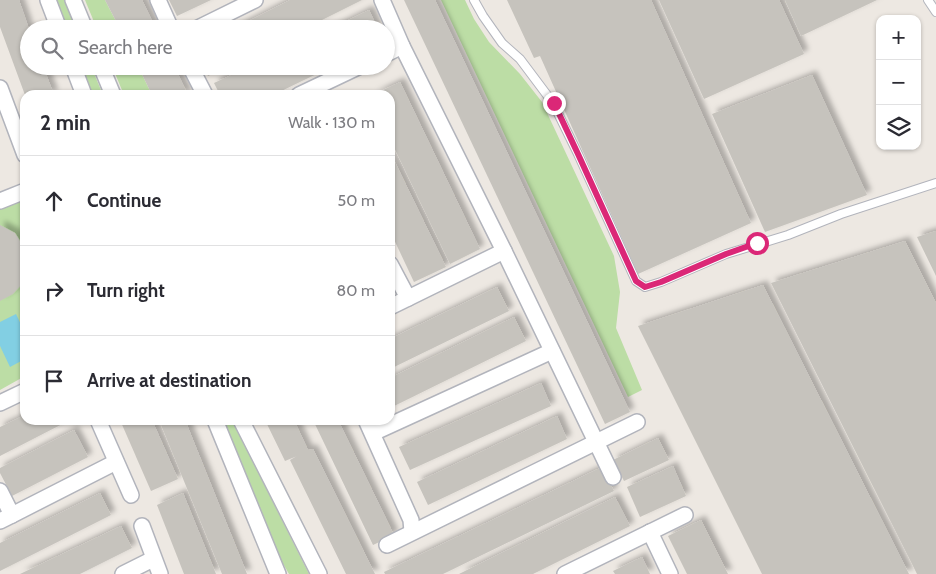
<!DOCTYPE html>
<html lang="en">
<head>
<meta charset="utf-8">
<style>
  body { margin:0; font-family:Cabin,sans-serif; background:#f2f2f3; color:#2b2b33 }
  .controls { position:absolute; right:15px; top:15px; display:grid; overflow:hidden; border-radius:10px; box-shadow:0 1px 4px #0004 }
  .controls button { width:45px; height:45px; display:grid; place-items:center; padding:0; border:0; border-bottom:1px solid #e1e1e2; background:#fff; color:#2b2b33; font:25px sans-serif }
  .stop { position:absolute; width:15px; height:15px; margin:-11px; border:4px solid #db2777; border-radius:50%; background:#fff }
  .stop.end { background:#db2777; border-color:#fff; box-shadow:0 1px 5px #0008 }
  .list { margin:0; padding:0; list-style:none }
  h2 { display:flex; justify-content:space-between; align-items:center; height:65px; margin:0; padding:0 20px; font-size:21px }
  h2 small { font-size:16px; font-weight:400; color:#7c7c81 }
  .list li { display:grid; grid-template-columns:32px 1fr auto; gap:15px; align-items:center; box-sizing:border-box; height:90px; padding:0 20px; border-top:1px solid #e1e1e2 }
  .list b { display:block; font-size:19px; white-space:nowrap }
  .list em { font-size:16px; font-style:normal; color:#7c7c81 }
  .icon { flex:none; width:28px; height:28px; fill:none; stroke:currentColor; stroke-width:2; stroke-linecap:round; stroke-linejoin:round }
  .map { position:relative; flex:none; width:936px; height:574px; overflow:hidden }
  .search { position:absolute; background:#fff; box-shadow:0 1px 4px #0004; left:20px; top:20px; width:375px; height:55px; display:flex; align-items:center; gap:12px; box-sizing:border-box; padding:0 18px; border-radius:28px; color:#7c7c81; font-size:19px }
  .panel { position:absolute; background:#fff; box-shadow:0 1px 4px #0004; left:20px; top:90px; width:375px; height:335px; border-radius:15px }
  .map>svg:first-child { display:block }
  .green { fill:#bcdda5 }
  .water { fill:#82cfe3 }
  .building { fill:#c6c3bd; filter:url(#shadow) }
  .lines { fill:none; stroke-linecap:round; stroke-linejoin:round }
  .lane-casing { stroke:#b2b4bc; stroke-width:10 }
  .street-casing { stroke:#b2b4bc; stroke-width:18 }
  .lane { stroke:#fff; stroke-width:8 }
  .street { stroke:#fff; stroke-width:15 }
  .route { stroke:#db2777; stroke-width:6 }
</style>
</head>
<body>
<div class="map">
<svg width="936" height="574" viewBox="0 0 936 574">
  <defs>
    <filter id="shadow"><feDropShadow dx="4.5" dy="-4.5" stdDeviation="2.5" flood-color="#0004"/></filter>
  </defs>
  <rect width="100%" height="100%" fill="#ede8e2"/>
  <g class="green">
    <polygon points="54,0 65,0 77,29 66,29"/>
    <polygon points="85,0 105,0 120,29 97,29"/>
    <polygon points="441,0 465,0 474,19 489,42 520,74 542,102 614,256 620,292 616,328 642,390 628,397"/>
    <polygon points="80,66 91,66 103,95 91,95"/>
    <polygon points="112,66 138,66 152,95 124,95"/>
    <polygon points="24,199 25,376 0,390 0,208"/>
    <polygon points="223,420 232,420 309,574 289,574 278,555"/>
  </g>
  <polygon class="water" points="16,314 25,333 25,359 10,367 0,346 0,322"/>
  <g class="building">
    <polygon points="0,0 19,0 29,29 29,66 43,66 54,95 25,95 0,27"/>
    <polygon points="105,0 142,0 156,29 120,29"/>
    <polygon points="169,0 211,0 177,16"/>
    <polygon points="290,0 362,0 304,29 233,29"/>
    <polygon points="404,0 435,0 630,412 605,424"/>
    <polygon points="507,0 651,0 751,223 638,274 540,56 534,58"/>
    <polygon points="659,0 779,0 804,54 704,99"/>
    <polygon points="785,0 877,0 801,36"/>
    <polygon points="369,10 378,29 330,29"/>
    <polygon points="138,66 174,66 188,95 152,95"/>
    <polygon points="203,66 229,66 208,76"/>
    <polygon points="251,66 333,66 273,95 220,95 214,83"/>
    <polygon points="812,75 867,195 765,232 712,114"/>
    <polygon points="400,82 480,249 450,264 390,139 390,95 373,95"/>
    <polygon points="390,152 446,267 414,282 390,231"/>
    <polygon points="0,225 15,233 25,249 25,277 22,284 13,294 0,301"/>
    <polygon points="936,231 936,276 917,237"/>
    <polygon points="905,241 936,303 936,574 917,574 771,283"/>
    <polygon points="763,285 909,574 762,574 638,326"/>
    <polygon points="497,287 509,311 390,369 390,339"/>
    <polygon points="514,317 526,341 390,408 390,378"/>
    <polygon points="541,383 551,406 410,470 399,447"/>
    <polygon points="25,415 25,420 70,420 0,456 0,427"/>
    <polygon points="557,416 567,439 428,505 417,482"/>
    <polygon points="120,420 152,420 178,479 151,491"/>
    <polygon points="159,420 185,420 247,574 222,574"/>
    <polygon points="265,420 294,420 308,450 313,449 375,574 346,574 290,460 297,456 285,461"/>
    <polygon points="313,420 338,420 394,535 373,545"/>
    <polygon points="74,430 88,457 12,496 0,473 0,468"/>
    <polygon points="658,438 669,460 624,481 613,460"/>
    <polygon points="673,466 686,496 640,517 627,487"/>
    <polygon points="602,467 614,491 443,574 385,574 384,572"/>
    <polygon points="100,493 111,515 0,571 0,543"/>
    <polygon points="183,493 216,574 184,574 157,505"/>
    <polygon points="615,497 630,526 533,574 459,574"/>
    <polygon points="701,520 728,574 687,574 668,536"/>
    <polygon points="121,526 132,548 80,574 20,574"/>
    <polygon points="642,557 650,574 615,574 613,571"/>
  </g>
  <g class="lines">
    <g class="lane-casing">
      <g id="lane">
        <polyline points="474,0 483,16 502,43 520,59 553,103 578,154 636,281 645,287 661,282 726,254 788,235 841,214 936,183"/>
        <polyline points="928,0 936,12"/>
      </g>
    </g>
    <g class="street-casing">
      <g id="street">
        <polyline points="48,0 59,29"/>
        <polyline points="73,0 85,29"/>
        <polyline points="158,0 171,29"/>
        <polyline points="382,0 402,46 504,251 613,477"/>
        <polyline points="196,29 255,0"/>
        <polyline points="386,54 402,46"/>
        <polyline points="73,66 84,95"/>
        <polyline points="101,66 113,95"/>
        <polyline points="190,66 205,95"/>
        <polyline points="0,88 25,155"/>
        <polyline points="299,95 360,66"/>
        <polyline points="0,201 25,191"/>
        <polyline points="390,264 408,298"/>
        <polyline points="390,307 504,251"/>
        <polyline points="0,403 25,391"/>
        <polyline points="98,420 131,495"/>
        <polyline points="215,420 278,574"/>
        <polyline points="241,420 319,574"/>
        <polyline points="366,420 411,520 412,532"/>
        <polyline points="373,433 552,351"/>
        <polyline points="0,491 12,515 0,521"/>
        <polyline points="12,515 116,462"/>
        <polyline points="142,526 160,574"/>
        <polyline points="650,532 670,574"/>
        <polyline points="387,545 637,422"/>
        <polyline points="123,574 153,559"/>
        <polyline points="565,574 685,515"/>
      </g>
    </g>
    <use href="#lane" class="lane"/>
    <use href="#street" class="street"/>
  </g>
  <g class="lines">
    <polyline class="route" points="554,103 578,154 636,281 645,287 661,282 726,254 757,243"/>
  </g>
</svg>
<div class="controls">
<button>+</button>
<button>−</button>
<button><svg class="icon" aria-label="layers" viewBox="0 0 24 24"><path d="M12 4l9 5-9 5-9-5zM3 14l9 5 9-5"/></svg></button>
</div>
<div class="stop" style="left:757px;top:243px"></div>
<div class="stop end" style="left:554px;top:103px"></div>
<div class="search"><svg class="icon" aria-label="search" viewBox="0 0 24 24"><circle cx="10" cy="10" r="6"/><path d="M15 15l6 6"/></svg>Search here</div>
<section class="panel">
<h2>2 min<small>Walk · 130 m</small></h2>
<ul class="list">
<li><svg class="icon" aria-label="ahead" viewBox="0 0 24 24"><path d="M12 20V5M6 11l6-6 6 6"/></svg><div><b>Continue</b></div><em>50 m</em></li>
<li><svg class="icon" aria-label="right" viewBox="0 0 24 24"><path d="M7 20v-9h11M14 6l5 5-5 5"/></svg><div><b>Turn right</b></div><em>80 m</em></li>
<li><svg class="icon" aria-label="arrive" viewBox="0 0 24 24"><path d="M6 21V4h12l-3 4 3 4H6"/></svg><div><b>Arrive at destination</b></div></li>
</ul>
</section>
</div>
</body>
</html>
